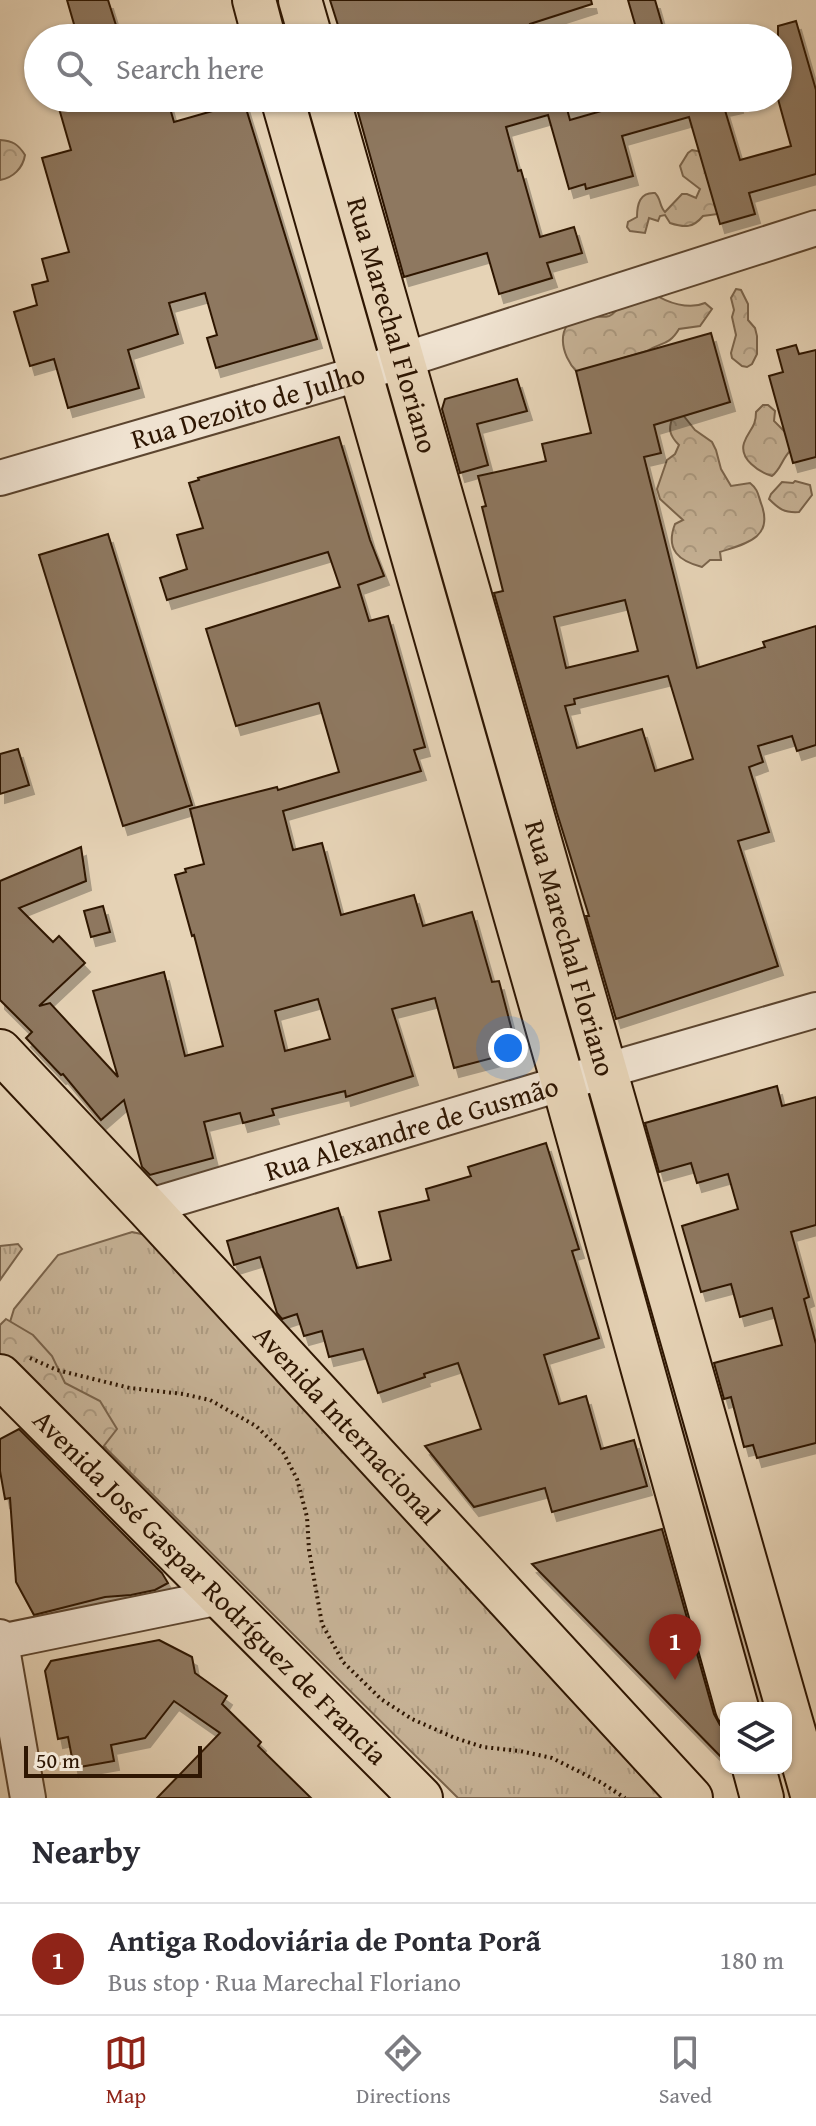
<!DOCTYPE html>
<html lang="en">
<head>
<meta charset="utf-8">
<style>
  body { margin:0; font-family:"Gentium Book Plus",serif; background:#f7f7f7; color:#2b2b33 }
  .controls { position:absolute; right:24px; bottom:24px; display:grid; overflow:hidden; border-radius:16px; box-shadow:0 2px 6px #0004 }
  .controls button { width:72px; height:72px; display:grid; place-items:center; padding:0; border:0; border-bottom:2px solid #e1e1e2; background:#fff; color:#2b2b33; font:40px sans-serif }
  .scale { position:absolute; left:24px; bottom:20px; width:178px; box-sizing:border-box; padding-left:8px; border:4px solid #2e1602; border-top:0; font-size:22px; line-height:28px; white-space:nowrap; color:#2e1602; -webkit-text-stroke:6px #efe2d0; paint-order:stroke }
  .you { position:absolute; left:508px; top:1048px; width:28px; height:28px; margin:-20px; border:6px solid #fff; border-radius:50%; background:#1a73e8; box-shadow:0 0 0 12px #1a73e833 }
  .badge { display:grid; place-items:center; width:52px; height:52px; border-radius:50%; background:#8f2418; color:#fff; font-size:26px; font-weight:700 }
  .pin { position:absolute; translate:-50% -66px; filter:drop-shadow(0 2px 4px #0008) }
  .pin::after { content:''; position:absolute; top:42px; width:28px; height:24px; background:inherit; clip-path:polygon(0 0,100% 0,50% 100%) }
  .list { margin:0; padding:0; list-style:none }
  h2 { display:flex; justify-content:space-between; align-items:center; height:104px; margin:0; padding:0 32px; font-size:34px }
  h2 small { font-size:26px; font-weight:400; color:#7c7c81 }
  .list li { display:grid; grid-template-columns:52px 1fr auto; gap:24px; align-items:center; box-sizing:border-box; height:112px; padding:0 32px; border-top:2px solid #e1e1e2 }
  .list b { display:block; font-size:30px; white-space:nowrap }
  .list p { margin:0; font-size:26px; white-space:nowrap; color:#7c7c81 }
  .list em { font-size:26px; font-style:normal; color:#7c7c81 }
  .icon { flex:none; width:44px; height:44px; fill:none; stroke:currentColor; stroke-width:2; stroke-linecap:round; stroke-linejoin:round }
  .map { position:relative; flex:none; width:816px; height:1798px; overflow:hidden }
  .search { position:absolute; background:#fff; box-shadow:0 2px 6px #0004; left:24px; right:24px; top:24px; height:88px; display:flex; align-items:center; gap:20px; box-sizing:border-box; padding:0 28px; border-radius:44px; color:#7c7c81; font-size:30px }
  .sheet { height:216px; background:#fff }
  nav { display:flex; justify-content:space-around; align-items:center; box-sizing:border-box; height:112px; border-top:2px solid #e1e1e2; background:#fff; font-size:22px; color:#7c7c81 }
  nav a { display:grid; justify-items:center; gap:4px }
  nav .on { color:#8f2418 }
  .map>svg:first-child { display:block }
  .grass { fill:url(#grass-tufts); stroke:#7a644c; stroke-width:2 }
  .forest { fill:url(#forest-crowns); stroke:#7a644c; stroke-width:2 }
  .building { fill:#8e7860; stroke:#2e1602; stroke-width:2; fill-rule:evenodd; filter:url(#shadow) }
  .lines { fill:none; stroke-linecap:round; stroke-linejoin:round }
  .minor-casing { stroke:#5c452f; stroke-width:38 }
  .major-casing { stroke:#2e1602; stroke-width:46 }
  .path { stroke:#2e1602; stroke-width:4; stroke-dasharray:2 4; stroke-linecap:butt }
  .minor { stroke:#efe2d0; stroke-width:34 }
  .major { stroke:#e6d3b6; stroke-width:42 }
  .labels { text-anchor:middle; stroke-width:6; stroke-linejoin:round; paint-order:stroke }
  .street-label { font-size:28px; fill:#2e1602; stroke:#efe2d0 }
</style>
</head>
<body>
<div class="map">
<svg width="816" height="1798" viewBox="0 0 816 1798">
  <defs>
    <pattern id="grass-tufts" width="24" height="20" patternUnits="userSpaceOnUse" patternTransform="scale(2)"><rect width="24" height="20" fill="#c7b397"/><path d="M3 7l-1-3M5 7V3M7 7l1-3M15 17l-1-3M17 17v-4M19 17l1-3" fill="none" stroke="#ab9980"/></pattern>
    <pattern id="forest-crowns" width="20" height="18" patternUnits="userSpaceOnUse" patternTransform="scale(2)"><rect width="20" height="18" fill="#c7b397"/><path d="M2 6a3 3 0 1 1 6 0M12 15a3 3 0 1 1 6 0" fill="none" stroke="#ab9980"/></pattern>
    <filter id="shadow"><feDropShadow dx="5" dy="9" stdDeviation="0" flood-color="#0004"/></filter>
  </defs>
  <rect width="100%" height="100%" fill="#e6d3b6"/>
  <filter id="stains"><feTurbulence type="fractalNoise" baseFrequency=".0025" numOctaves="4"/><feColorMatrix values="0 0 0 0 .2 0 0 0 0 .09 0 0 0 0 .02 0 0 0 .5 -.17"/></filter>
  <radialGradient id="worn" r=".72"><stop offset=".6" stop-color="#630" stop-opacity="0"/><stop offset="1" stop-color="#630" stop-opacity=".3"/></radialGradient>
  <g class="grass">
    <polygon points="596,1120 604,1124 772,1708 756,1708 593,1121"/>
    <polygon points="132,1232 146,1235 663,1798 458,1798 14,1357 6,1335 14,1309 58,1255"/>
    <polygon points="18,1244 22,1249 0,1280 0,1246"/>
  </g>
  <g class="forest">
    <path d="M0,140c13,1 18,4 25,15 -2,13 -12,23 -25,25z"/>
    <path d="M692,150l10,2 16,62 -15,2c-10,12 -18,12 -33,7l-5,-8 -5,1 -2,5 -9,-3 -4,15 -15,-2 -3,-4 1,-5 9,-5c0,-13 3,-25 18,-24 6,5 4,13 10,19l17,-18h5l9,4 4,-9 -17,-13 -3,-10 8,-13z"/>
    <polygon points="736,289 741,290 748,304 748,320 755,328 757,336 757,354 752,364 747,367 742,366 732,358 731,353 736,335 732,317 734,310 731,298"/>
    <path d="M653,293c14,10 36,17 52,10l7,6 -12,17 -21,3c-10,17 -18,13 -32,22l-70,21c-16,-16 -24,-50 7,-56 8,-2 16,3 25,0 8,-3 11,-12 16,-19z"/>
    <path d="M763,405h5l7,6 -1,10 12,12 4,18c-8,8 -9,18 -18,25 -13,-4 -33,-17 -28,-33 5,-14 12,-15 12,-31z"/>
    <path d="M683,415l12,15 17,12 4,8 5,19 10,17 19,-3c9,7 8,13 12,23 11,33 -18,38 -42,46l1,8h-11l-8,7c-23,-6 -37,-17 -27,-43l8,-4 -23,-21 -3,-10 10,-29 8,-6 4,-9c-10,-10 -11,-16 -6,-29z"/>
    <path d="M795,481l15,4 2,10 -13,17c-15,1 -20,-3 -30,-13l2,-5 11,-12 11,1z"/>
    <polygon points="6,1319 33,1335 52,1356 65,1383 100,1401 117,1429 96,1456 0,1376 0,1325"/>
  </g>
  <g class="building">
    <polygon points="67,0 108,0 120,38 78,38"/>
    <polygon points="330,0 591,0 592,4 530,24 534,38 342,38"/>
    <polygon points="628,0 655,0 666,38 639,38"/>
    <polygon points="796,21 816,90 816,174 749,193 755,214 720,224 689,117 622,136 633,176 586,189 585,184 569,189 548,115 506,127 518,171 521,170 540,237 574,227 582,253 547,263 552,278 499,294 487,253 404,277 354,98 586,98 587,103 567,109 570,120 622,105 620,98 737,98 738,104 724,107 740,160 791,146 778,99 778,26"/>
    <polygon points="56,98 167,98 174,122 244,102 317,339 216,368 207,338 217,335 205,293 169,303 178,334 128,350 139,388 68,408 54,359 30,366 14,312 37,305 32,285 48,281 42,259 69,252 42,158 71,150"/>
    <path d="M711,333l19,69 -76,23 7,28 -17,4 53,211 68,-21 -2,-5 53,-16v119l-19,6 -5,-15 -34,10 5,16 -14,5 20,65 -31,9 40,125 -162,53 -30,-103h3l-32,-103 -63,-220 9,-2 -21,-84 4,-1 -8,-30 68,-15 -4,-17 49,-11 -15,-62zM625,600l13,51 -72,17 -12,-51zM668,676l25,83 -38,12 -13,-42 -65,19 -12,-42 10,-2 -1,-5z"/>
    <polygon points="796,345 799,354 816,350 816,457 793,463 769,376 783,372 777,350"/>
    <polygon points="517,379 527,411 477,424 488,465 460,473 442,409 445,399"/>
    <path d="M339,437l31,103 14,36 -26,9 11,36 19,-5 37,131 -11,3 7,21 -138,40 10,39 29,-7 19,72 73,-20 9,31 49,-14 20,70 7,-1 16,61 -7,12 -54,14 -19,-70 -43,11 21,67 -67,21 -1,-6 -73,18 2,6 -31,8 -3,-10 -36,9 9,36 -63,17 -8,-8 -18,-67 -23,20 -38,-46 -2,1 -35,-37 6,-6 -32,-32v-119l81,-34 5,34 -67,27 34,34 6,-6 26,27 -46,43 11,-3 68,74 -25,-86 71,-19 21,84 38,-10 -29,-111 -2,1 -17,-61 11,-3 -1,-3 19,-5 -14,-55 87,-22 1,3 61,-18 -20,-69 -83,23 -30,-97 134,-42 -12,-35 -161,48 -7,-22 27,-9 -10,-34 26,-7 -14,-45 10,-3 -1,-2zM318,999l12,40 -45,12 -10,-40z"/>
    <polygon points="108,534 192,805 123,826 39,555"/>
    <polygon points="18,749 29,785 0,794 0,754"/>
    <polygon points="103,906 110,932 91,937 84,911"/>
    <polygon points="777,1086 782,1106 816,1097 816,1225 791,1232 809,1297 804,1299 816,1344 816,1443 757,1458 753,1445 744,1447 731,1397 724,1399 714,1363 782,1345 772,1308 740,1317 731,1284 701,1292 682,1226 738,1209 728,1174 697,1183 691,1163 659,1172 645,1123"/>
    <polygon points="546,1143 579,1249 572,1251 599,1338 544,1355 559,1404 586,1396 601,1449 634,1440 647,1486 552,1512 545,1488 474,1507 425,1446 481,1429 458,1363 424,1374 425,1377 378,1393 363,1349 329,1357 322,1331 304,1336 297,1314 282,1319 277,1313 260,1257 234,1265 227,1241 338,1208 357,1268 391,1260 379,1212 429,1200 426,1189 471,1176 468,1167"/>
    <polygon points="19,1429 162,1573 168,1583 155,1590 131,1595 105,1597 34,1615 16,1582 10,1498 5,1499 0,1471 0,1439"/>
    <polygon points="662,1529 714,1714 720,1725 726,1729 726,1762 532,1564"/>
    <polygon points="159,1640 192,1657 195,1673 227,1696 222,1704 261,1742 258,1746 311,1798 157,1798 220,1733 174,1701 145,1738 111,1745 114,1761 74,1768 68,1737 58,1739 45,1671 51,1661"/>
  </g>
  <g class="lines">
    <g class="minor-casing">
      <g id="minor">
        <path id="s1" d="M0,478l382,-111 434,-139"/>
        <path id="s2" d="M147,1207l416,-124 253,-73"/>
        <polyline points="0,1637 28,1798"/>
        <polyline points="0,1642 220,1597"/>
      </g>
    </g>
    <g class="major-casing">
      <g id="major">
        <polyline points="254,0 264,38"/>
        <polyline points="300,0 311,38"/>
        <polyline points="282,98 563,1083 737,1708"/>
        <path id="s3" d="M328,98l485,1700"/>
        <path id="s4" d="M0,1051l147,156 544,591"/>
        <path id="s5" d="M0,1376l421,422"/>
        <polyline points="754,1768 762,1798"/>
      </g>
    </g>
    <polyline class="path" points="30,1358 57,1370 130,1388 183,1394 210,1400 256,1426 283,1452 297,1479 307,1517 309,1550 322,1624 343,1662 381,1699 412,1719 455,1738 483,1747 520,1751 552,1758 602,1783 625,1798"/>
    <use href="#minor" class="minor"/>
    <use href="#major" class="major"/>
  </g>
  <g class="labels">
    <g class="street-label">
      <text dy="10" stroke="none"><textPath href="#s3" startOffset="236">Rua Marechal Floriano</textPath></text>
      <text dy="10" stroke="none"><textPath href="#s1" startOffset="258">Rua Dezoito de Julho</textPath></text>
      <text dy="10" stroke="none"><textPath href="#s3" startOffset="884">Rua Marechal Floriano</textPath></text>
      <text dy="10" stroke="none"><textPath href="#s2" startOffset="276">Rua Alexandre de Gusmão</textPath></text>
      <text dy="10" stroke="none"><textPath href="#s4" startOffset="510">Avenida Internacional</textPath></text>
      <text dy="10" stroke="none"><textPath href="#s5" startOffset="298">Avenida José Gaspar Rodríguez de Francia</textPath></text>
    </g>
  </g>
  <rect width="100%" height="100%" filter="url(#stains)"/>
  <rect width="100%" height="100%" fill="url(#worn)"/>
</svg>
<div class="controls">
<button><svg class="icon" aria-label="layers" viewBox="0 0 24 24"><path d="M12 4l9 5-9 5-9-5zM3 14l9 5 9-5"/></svg></button>
</div>
<div class="scale">50 m</div>
<div class="you"></div>
<div class="pin badge" style="left:675px;top:1680px">1</div>
<div class="search"><svg class="icon" aria-label="search" viewBox="0 0 24 24"><circle cx="10" cy="10" r="6"/><path d="M15 15l6 6"/></svg>Search here</div>
</div>
<section class="sheet">
<h2>Nearby<small></small></h2>
<ul class="list">
<li><span class="badge">1</span><div><b>Antiga Rodoviária de Ponta Porã</b><p>Bus stop · Rua Marechal Floriano</p></div><em>180 m</em></li>
</ul>
</section>
<nav>
<a class="on"><svg class="icon" aria-label="map" viewBox="0 0 24 24"><path d="M3 6l6-2 6 2 6-2v14l-6 2-6-2-6 2zM9 4v14M15 6v14"/></svg>Map</a>
<a><svg class="icon" aria-label="directions" viewBox="0 0 24 24"><path d="M12 3l9 9-9 9-9-9zM9 14v-3h6M13 9l2 2-2 2"/></svg>Directions</a>
<a><svg class="icon" aria-label="saved" viewBox="0 0 24 24"><path d="M7 4h10v16l-5-4-5 4z"/></svg>Saved</a>
</nav>
</body>
</html>
